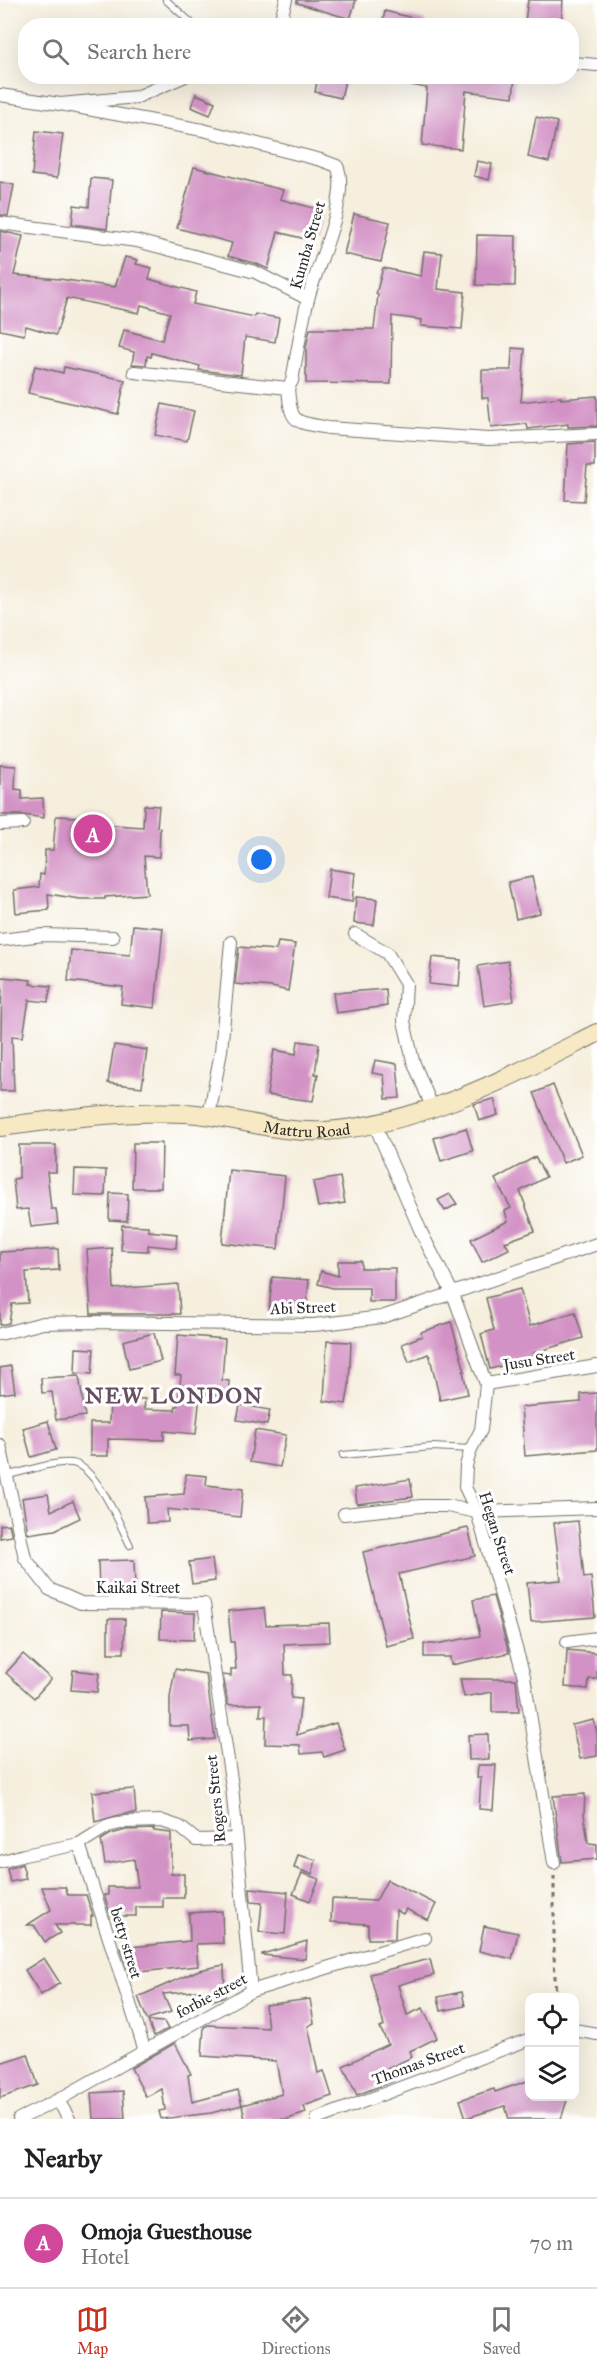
<!DOCTYPE html>
<html lang="en">
<head>
<meta charset="utf-8">
<style>
  body { margin:0; font-family:"IM FELL Great Primer",serif; background:#f6f6f6; color:#202124 }
  .controls { position:absolute; right:18px; bottom:18px; display:grid; overflow:hidden; border-radius:12px; box-shadow:0 6px 24px #0002 }
  .controls button { width:54px; height:54px; display:grid; place-items:center; padding:0; border:0; border-bottom:2px solid #e0e0e0; background:#fff; color:#202124; font:30px sans-serif }
  .you { position:absolute; left:262px; top:860px; width:21px; height:21px; margin:-15px; border:4px solid #fff; border-radius:50%; background:#1a73e8; box-shadow:0 0 0 9px #1a73e833 }
  .badge { display:grid; place-items:center; width:39px; height:39px; border-radius:50%; background:#c8321e; color:#fff; font-size:20px; font-weight:700 }
  .pin { position:absolute; translate:-50% -50%; border:3px solid #fff; box-shadow:0 2px 6px #0006 }
  .list { margin:0; padding:0; list-style:none }
  h2 { display:flex; justify-content:space-between; align-items:center; height:78px; margin:0; padding:0 24px; font-size:26px }
  h2 small { font-size:20px; font-weight:400; color:#757577 }
  .list li { display:grid; grid-template-columns:39px 1fr auto; gap:18px; align-items:center; box-sizing:border-box; height:90px; padding:0 24px; border-top:2px solid #e0e0e0 }
  .list b { display:block; font-size:22px; white-space:nowrap }
  .list p { margin:0; font-size:20px; white-space:nowrap; color:#757577 }
  .list em { font-size:20px; font-style:normal; color:#757577 }
  .icon { flex:none; width:33px; height:33px; fill:none; stroke:currentColor; stroke-width:2; stroke-linecap:round; stroke-linejoin:round }
  .map { position:relative; flex:none; width:597px; height:2119px; overflow:hidden }
  .search { position:absolute; background:#fff; box-shadow:0 6px 24px #0002; left:18px; right:18px; top:18px; height:66px; display:flex; align-items:center; gap:15px; box-sizing:border-box; padding:0 21px; border-radius:24px; color:#757577; font-size:22px }
  .sheet { height:168px; background:#fff }
  nav { display:flex; justify-content:space-around; align-items:center; box-sizing:border-box; height:84px; border-top:2px solid #e0e0e0; background:#fff; font-size:16px; color:#757577 }
  nav a { display:grid; justify-items:center; gap:3px }
  nav .on { color:#c8321e }
  .map>svg:first-child { display:block }
  .building { fill:#d392c5 }
  .lines { fill:none; stroke-linecap:round; stroke-linejoin:round }
  .service-casing { stroke:#72706a; stroke-width:8 }
  .minor-casing { stroke:#72706a; stroke-width:14 }
  .secondary-casing { stroke:#72706a; stroke-width:20 }
  .path { stroke:#72706a; stroke-width:3; stroke-dasharray:4.5 4.5; stroke-linecap:butt }
  .service { stroke:#fff; stroke-width:6 }
  .minor { stroke:#fff; stroke-width:12 }
  .secondary { stroke:#f6e9c3; stroke-width:18 }
  .labels { text-anchor:middle; stroke-width:6; stroke-linejoin:round; paint-order:stroke }
  .street-label { font-size:16px; fill:#2b2b2b; stroke:#fff }
  .district-label { font-size:22px; font-weight:bold; letter-spacing:1.5px; fill:#664f61; stroke:#fff }
</style>
</head>
<body>
<div class="map">
<svg width="597" height="2119" viewBox="0 0 597 2119">
  <rect width="100%" height="100%" fill="#fff"/>
  <filter id="ink" filterUnits="userSpaceOnUse"><feTurbulence type="fractalNoise" baseFrequency=".0167" numOctaves="2"/><feDisplacementMap in="SourceGraphic" scale="12" xChannelSelector="R" yChannelSelector="G"/><feConvolveMatrix kernelMatrix="1 2 1 2 8 2 1 2 1" color-interpolation-filters="sRGB"/></filter>
  <filter id="wash" filterUnits="userSpaceOnUse"><feTurbulence type="fractalNoise" baseFrequency=".008" numOctaves="4" result="noise"/><feDisplacementMap in="SourceGraphic" scale="24" xChannelSelector="R" yChannelSelector="G"/><feGaussianBlur stdDeviation="1.35" result="paint"/><feColorMatrix in="noise" values="0 0 0 0 0 0 0 0 0 0 0 0 0 0 0 0 0 1.4 0 .05"/><feComposite in="paint" operator="in"/></filter>
  <g filter="url(#wash)">
    <rect width="100%" height="100%" fill="#f6efde"/>
    <g id="blocks">
      <g class="building">
        <polygon points="297,0 356,0 350,19 297,3"/>
        <polygon points="528,0 563,0 561,25 525,21"/>
        <polygon points="385,11 425,21 424,26 382,26"/>
        <polygon points="318,76 346,76 341,98 315,92"/>
        <polygon points="401,76 515,76 513,97 466,91 461,149 422,145 427,88 400,83"/>
        <polygon points="196,94 215,102 210,115 191,107"/>
        <polygon points="536,117 557,122 549,162 528,157"/>
        <polygon points="36,131 63,134 57,178 32,175"/>
        <polygon points="477,161 492,164 489,180 474,176"/>
        <polygon points="194,167 283,190 280,199 321,210 313,241 278,232 268,269 257,264 228,256 232,243 177,228"/>
        <polygon points="91,178 112,180 107,229 72,224 74,205 89,207"/>
        <polygon points="0,182 14,185 8,216 0,215"/>
        <polygon points="354,214 390,222 381,262 344,254"/>
        <polygon points="0,231 23,236 14,275 59,279 115,287 125,257 138,260 136,264 152,268 149,279 196,292 193,304 254,317 255,314 279,318 275,342 245,337 241,375 199,370 200,366 152,353 151,357 147,356 146,365 132,364 134,352 119,348 124,330 162,340 170,313 141,305 139,313 67,298 56,335 26,326 24,335 0,330"/>
        <polygon points="477,235 516,236 515,286 476,285"/>
        <polygon points="424,251 442,253 438,289 465,292 462,329 421,326 422,320 392,316 391,384 306,383 306,347 310,329 374,329 378,295 376,294 383,268 421,276"/>
        <polygon points="512,348 525,349 521,402 561,397 561,399 597,396 597,426 568,427 568,424 528,429 527,424 491,428 488,398 482,398 482,370 511,370"/>
        <polygon points="35,366 63,373 64,367 125,380 118,414 28,393"/>
        <polygon points="162,404 194,411 187,441 155,435"/>
        <polygon points="595,442 595,466 587,466 584,501 565,500 568,444"/>
        <polygon points="0,765 16,766 15,789 22,790 22,799 43,798 44,818 23,815 0,815"/>
        <polygon points="144,805 159,806 157,827 160,828 159,857 144,856 147,894 105,897 105,899 80,899 48,894 49,910 16,913 14,890 39,887 40,874 44,875 45,850 53,850 56,816 101,818 101,824 143,827"/>
        <polygon points="330,869 355,873 352,902 326,898"/>
        <polygon points="532,877 540,913 516,919 508,882"/>
        <polygon points="356,897 377,899 374,925 354,923"/>
        <polygon points="133,925 163,928 155,1008 121,1004 123,987 68,981 71,950 130,955"/>
        <polygon points="278,942 295,944 288,991 272,987 235,984 239,947 276,950"/>
        <polygon points="432,957 461,960 459,987 429,984"/>
        <polygon points="508,961 514,1001 484,1006 478,966"/>
        <polygon points="2,977 31,980 30,984 51,986 48,1002 29,1000 23,1037 12,1036 14,1091 0,1091"/>
        <polygon points="386,989 387,1006 336,1013 333,993"/>
        <polygon points="298,1041 319,1044 315,1074 318,1074 313,1101 267,1095 274,1050 296,1054"/>
        <polygon points="114,1045 147,1050 142,1087 108,1083"/>
        <polygon points="375,1060 397,1064 400,1098 386,1099 384,1075 372,1073"/>
        <polygon points="553,1085 582,1155 563,1163 534,1093"/>
        <polygon points="494,1099 498,1115 479,1121 474,1104"/>
        <polygon points="466,1128 473,1151 441,1161 434,1138"/>
        <polygon points="133,1143 162,1143 161,1188 132,1188"/>
        <polygon points="19,1145 56,1145 56,1172 47,1172 51,1209 56,1209 58,1224 31,1227 28,1209 16,1210 13,1179 19,1178"/>
        <polygon points="535,1157 546,1177 520,1191 535,1231 505,1242 509,1249 482,1262 471,1239 508,1221 505,1211 511,1208 495,1179"/>
        <polygon points="75,1169 106,1170 105,1196 74,1195"/>
        <polygon points="229,1170 285,1176 278,1249 222,1243"/>
        <polygon points="340,1177 345,1203 318,1207 313,1182"/>
        <polygon points="110,1193 128,1194 127,1221 109,1220"/>
        <polygon points="450,1194 457,1204 445,1211 438,1200"/>
        <polygon points="122,1225 148,1226 148,1231 177,1234 176,1248 148,1245 148,1251 121,1250"/>
        <polygon points="112,1248 114,1289 178,1284 180,1314 91,1314 87,1250"/>
        <polygon points="58,1249 59,1270 26,1272 28,1303 12,1304 9,1323 0,1325 0,1252"/>
        <polygon points="338,1261 361,1261 361,1268 395,1268 395,1302 369,1302 369,1288 333,1288 318,1284 321,1271 338,1276"/>
        <polygon points="272,1277 309,1280 306,1312 292,1311 292,1315 269,1313"/>
        <polygon points="520,1289 530,1326 575,1312 583,1338 533,1353 534,1358 490,1369 481,1334 494,1330 486,1298"/>
        <polygon points="451,1322 465,1371 463,1371 468,1394 440,1400 430,1357 428,1354 409,1362 402,1344 422,1336 421,1332"/>
        <polygon points="154,1333 161,1361 129,1369 123,1341"/>
        <polygon points="178,1335 225,1339 222,1380 229,1381 228,1396 200,1394 196,1434 164,1431 164,1440 108,1439 108,1456 90,1456 90,1423 109,1423 110,1398 145,1399 144,1409 175,1410 176,1406 178,1406 181,1375 175,1375"/>
        <polygon points="327,1341 351,1342 349,1386 346,1404 324,1401"/>
        <polygon points="76,1348 94,1349 92,1374 75,1373"/>
        <polygon points="11,1366 15,1392 0,1394 0,1368"/>
        <polygon points="79,1376 85,1416 56,1420 52,1392 42,1393 41,1378"/>
        <polygon points="597,1393 597,1450 525,1456 521,1407 581,1402 581,1394"/>
        <polygon points="240,1405 270,1410 267,1425 237,1420"/>
        <polygon points="48,1421 56,1450 31,1457 23,1428"/>
        <polygon points="255,1430 286,1435 280,1467 250,1462"/>
        <polygon points="186,1474 207,1476 206,1485 243,1489 240,1517 167,1509 168,1522 147,1523 145,1497 184,1494"/>
        <polygon points="410,1479 413,1497 357,1504 355,1488"/>
        <polygon points="48,1494 51,1511 73,1501 80,1518 55,1530 28,1534 22,1498"/>
        <polygon points="578,1521 584,1578 591,1577 595,1617 531,1622 527,1583 561,1580 554,1523"/>
        <polygon points="9,1524 12,1536 0,1538 0,1525"/>
        <polygon points="468,1528 475,1556 399,1574 414,1639 386,1646 363,1552"/>
        <polygon points="212,1559 215,1581 192,1584 189,1562"/>
        <polygon points="134,1560 135,1588 99,1589 98,1561"/>
        <polygon points="493,1596 509,1653 451,1665 450,1657 424,1657 424,1644 436,1644 480,1636 473,1600"/>
        <polygon points="264,1608 266,1625 329,1623 330,1642 284,1644 285,1675 292,1675 291,1698 301,1699 297,1735 336,1723 345,1750 324,1757 322,1752 301,1754 300,1745 265,1744 266,1716 260,1716 261,1704 228,1705 223,1675 231,1676 231,1669 236,1669 234,1642 231,1642 228,1611"/>
        <polygon points="161,1612 195,1613 194,1640 160,1639"/>
        <polygon points="108,1619 125,1619 124,1653 108,1653"/>
        <polygon points="567,1650 597,1653 597,1679 589,1679 588,1689 565,1687"/>
        <polygon points="23,1654 51,1679 34,1698 6,1673"/>
        <polygon points="175,1669 206,1674 215,1739 190,1741 189,1726 170,1726 170,1697"/>
        <polygon points="73,1670 99,1673 97,1692 71,1690"/>
        <polygon points="460,1679 516,1679 519,1712 492,1712 492,1692 464,1697"/>
        <polygon points="594,1720 597,1733 597,1756 580,1759 572,1725"/>
        <polygon points="488,1734 489,1759 469,1760 468,1735"/>
        <polygon points="478,1765 496,1765 493,1810 479,1809 481,1778 477,1778"/>
        <polygon points="134,1789 136,1813 123,1814 95,1822 92,1792"/>
        <polygon points="585,1794 584,1813 588,1843 597,1844 597,1859 562,1862 553,1796"/>
        <polygon points="154,1829 154,1831 171,1833 171,1874 184,1874 184,1898 163,1898 163,1907 136,1907 136,1916 111,1916 104,1895 108,1895 108,1887 138,1887 134,1859 105,1864 101,1840 111,1834 126,1830"/>
        <polygon points="298,1855 316,1860 312,1874 294,1868"/>
        <polygon points="22,1864 26,1879 10,1882 7,1869"/>
        <polygon points="302,1873 319,1879 310,1901 293,1894"/>
        <polygon points="387,1880 436,1904 428,1920 406,1909 403,1914 396,1910 395,1939 368,1939 368,1924 331,1922 332,1899 376,1901"/>
        <polygon points="42,1887 65,1887 68,1895 86,1895 93,1916 91,1916 91,1925 55,1925 60,1933 45,1942 34,1925 27,1925 51,1910"/>
        <polygon points="250,1888 288,1892 285,1934 259,1932 262,1903 251,1902"/>
        <polygon points="222,1911 223,1943 196,1944 198,1966 129,1973 121,1948 190,1941 189,1913"/>
        <polygon points="484,1926 518,1933 512,1959 479,1951"/>
        <polygon points="307,1941 305,1959 262,1955 262,1954"/>
        <polygon points="44,1958 60,1983 41,1995 25,1970"/>
        <polygon points="430,1959 434,1975 398,1985 407,2015 423,2008 437,2038 410,2051 412,2057 387,2069 393,2081 357,2095 343,2066 388,2044 380,2028 384,2026 370,1974"/>
        <polygon points="224,1965 225,1996 212,2001 208,1990 163,1994 171,2012 147,2019 138,1997 199,1970"/>
        <polygon points="462,1992 465,2006 441,2011 438,1997"/>
        <polygon points="310,1999 314,2023 308,2026 318,2073 324,2071 332,2096 304,2106 306,2113 288,2119 245,2119 242,2105 282,2094 276,2061 202,2056 204,2027 208,2025 268,2028 265,2005"/>
        <polygon points="148,2021 164,2022 168,2029 154,2036"/>
        <polygon points="175,2043 191,2074 188,2075 192,2102 238,2090 242,2105 211,2113 161,2119 159,2111 165,2110 162,2089 146,2097 131,2068"/>
        <polygon points="28,2054 38,2085 0,2098 0,2063"/>
        <polygon points="527,2081 530,2097 568,2097 561,2119 509,2119 505,2106 466,2118 460,2100 494,2089 495,2092"/>
        <polygon points="123,2091 125,2119 93,2119 91,2093"/>
      </g>
    </g>
  </g>
  <g filter="url(#ink)">
    <use href="#blocks" fill-opacity="0" stroke="#72706a" stroke-width="1.5"/>
    <g class="lines">
      <g class="service-casing">
        <g id="service">
          <polyline points="166,0 195,26"/>
          <polyline points="343,1455 432,1447 471,1449"/>
          <path d="M8,1475c20,-4 44,-14 64,-12 24,3 48,62 58,82"/>
        </g>
      </g>
      <g class="minor-casing">
        <g id="minor">
          <polyline points="279,26 286,0"/>
          <polyline points="572,63 597,65"/>
          <polyline points="0,95 60,104 137,97 185,76"/>
          <path d="M60,104l143,26 118,30 16,6c14,30 -21,101 -29,133 -7,27 -11,55 -16,82l-4,7 -154,-16"/>
          <polyline points="0,223 137,241 255,272 308,299"/>
          <path d="M288,388c3,37 6,33 40,40l160,11 109,-5"/>
          <polyline points="0,824 23,823"/>
          <polyline points="355,934 387,953 406,984 404,1021 413,1061 433,1109"/>
          <polyline points="0,940 44,935 113,937"/>
          <polyline points="209,1116 221,1051 231,942"/>
          <polyline points="375,1125 422,1234 453,1294 486,1384 481,1430 471,1449 466,1466 465,1487 477,1512 524,1676 554,1863"/>
          <polyline points="0,1334 43,1323 90,1322 314,1325 382,1317 597,1244"/>
          <polyline points="486,1384 597,1366"/>
          <polyline points="0,1445 25,1558 49,1589 81,1603 204,1604 232,1786 251,1991"/>
          <polyline points="344,1514 421,1506 447,1506 477,1512 597,1508"/>
          <polyline points="567,1642 597,1638"/>
          <polyline points="79,1844 145,2051"/>
          <polyline points="0,1862 24,1855 79,1844 108,1826 125,1822 162,1821 180,1827 196,1840 236,1839"/>
          <polyline points="574,2030 597,2034"/>
          <polyline points="58,2100 251,1991 425,1938"/>
          <polyline points="19,2119 58,2100 69,2119"/>
          <polyline points="317,2119 530,2039"/>
        </g>
      </g>
      <g class="secondary-casing">
        <g id="secondary">
          <path id="s1" d="M0,1127c61,-8 125,-17 186,-14 47,3 92,21 139,18 98,-7 186,-55 272,-98"/>
        </g>
      </g>
      <polyline class="path" points="554,1876 554,1955 556,1998"/>
      <use href="#service" class="service"/>
      <use href="#minor" class="minor"/>
      <use href="#secondary" class="secondary"/>
    </g>
  </g>
  <g class="labels">
    <g class="street-label">
      <text transform="translate(307 245) rotate(-74)" y="6">Kumba Street</text>
      <text dy="6" stroke="none"><textPath href="#s1" startOffset="309">Mattru Road</textPath></text>
      <text transform="translate(303 1307) rotate(-2)" y="6">Abi Street</text>
      <text transform="translate(539 1359) rotate(-9)" y="6">Jusu Street</text>
      <text transform="translate(498 1533) rotate(72)" y="6">Hegan Street</text>
      <text x="138" y="1593">Kaikai Street</text>
      <text transform="translate(215 1799) rotate(-96)" y="6">Rogers Street</text>
      <text transform="translate(127 1943) rotate(73)" y="6">betty street</text>
      <text transform="translate(211 1995) rotate(-28)" y="6">forbie street</text>
      <text transform="translate(418 2063) rotate(-20)" y="6">Thomas Street</text>
    </g>
    <g class="district-label">
      <text x="174" y="1403">NEW LONDON</text>
    </g>
  </g>
</svg>
<div class="controls">
<button><svg class="icon" aria-label="locate" viewBox="0 0 24 24"><circle cx="12" cy="12" r="6"/><path d="M12 2v4M12 18v4M2 12h4M18 12h4"/></svg></button>
<button><svg class="icon" aria-label="layers" viewBox="0 0 24 24"><path d="M12 4l9 5-9 5-9-5zM3 14l9 5 9-5"/></svg></button>
</div>
<div class="you"></div>
<div class="pin badge" style="left:93px;top:834px;background:#d1479c">A</div>
<div class="search"><svg class="icon" aria-label="search" viewBox="0 0 24 24"><circle cx="10" cy="10" r="6"/><path d="M15 15l6 6"/></svg>Search here</div>
</div>
<section class="sheet">
<h2>Nearby<small></small></h2>
<ul class="list">
<li><span class="badge" style="background:#d1479c">A</span><div><b>Omoja Guesthouse</b><p>Hotel</p></div><em>70 m</em></li>
</ul>
</section>
<nav>
<a class="on"><svg class="icon" aria-label="map" viewBox="0 0 24 24"><path d="M3 6l6-2 6 2 6-2v14l-6 2-6-2-6 2zM9 4v14M15 6v14"/></svg>Map</a>
<a><svg class="icon" aria-label="directions" viewBox="0 0 24 24"><path d="M12 3l9 9-9 9-9-9zM9 14v-3h6M13 9l2 2-2 2"/></svg>Directions</a>
<a><svg class="icon" aria-label="saved" viewBox="0 0 24 24"><path d="M7 4h10v16l-5-4-5 4z"/></svg>Saved</a>
</nav>
</body>
</html>
